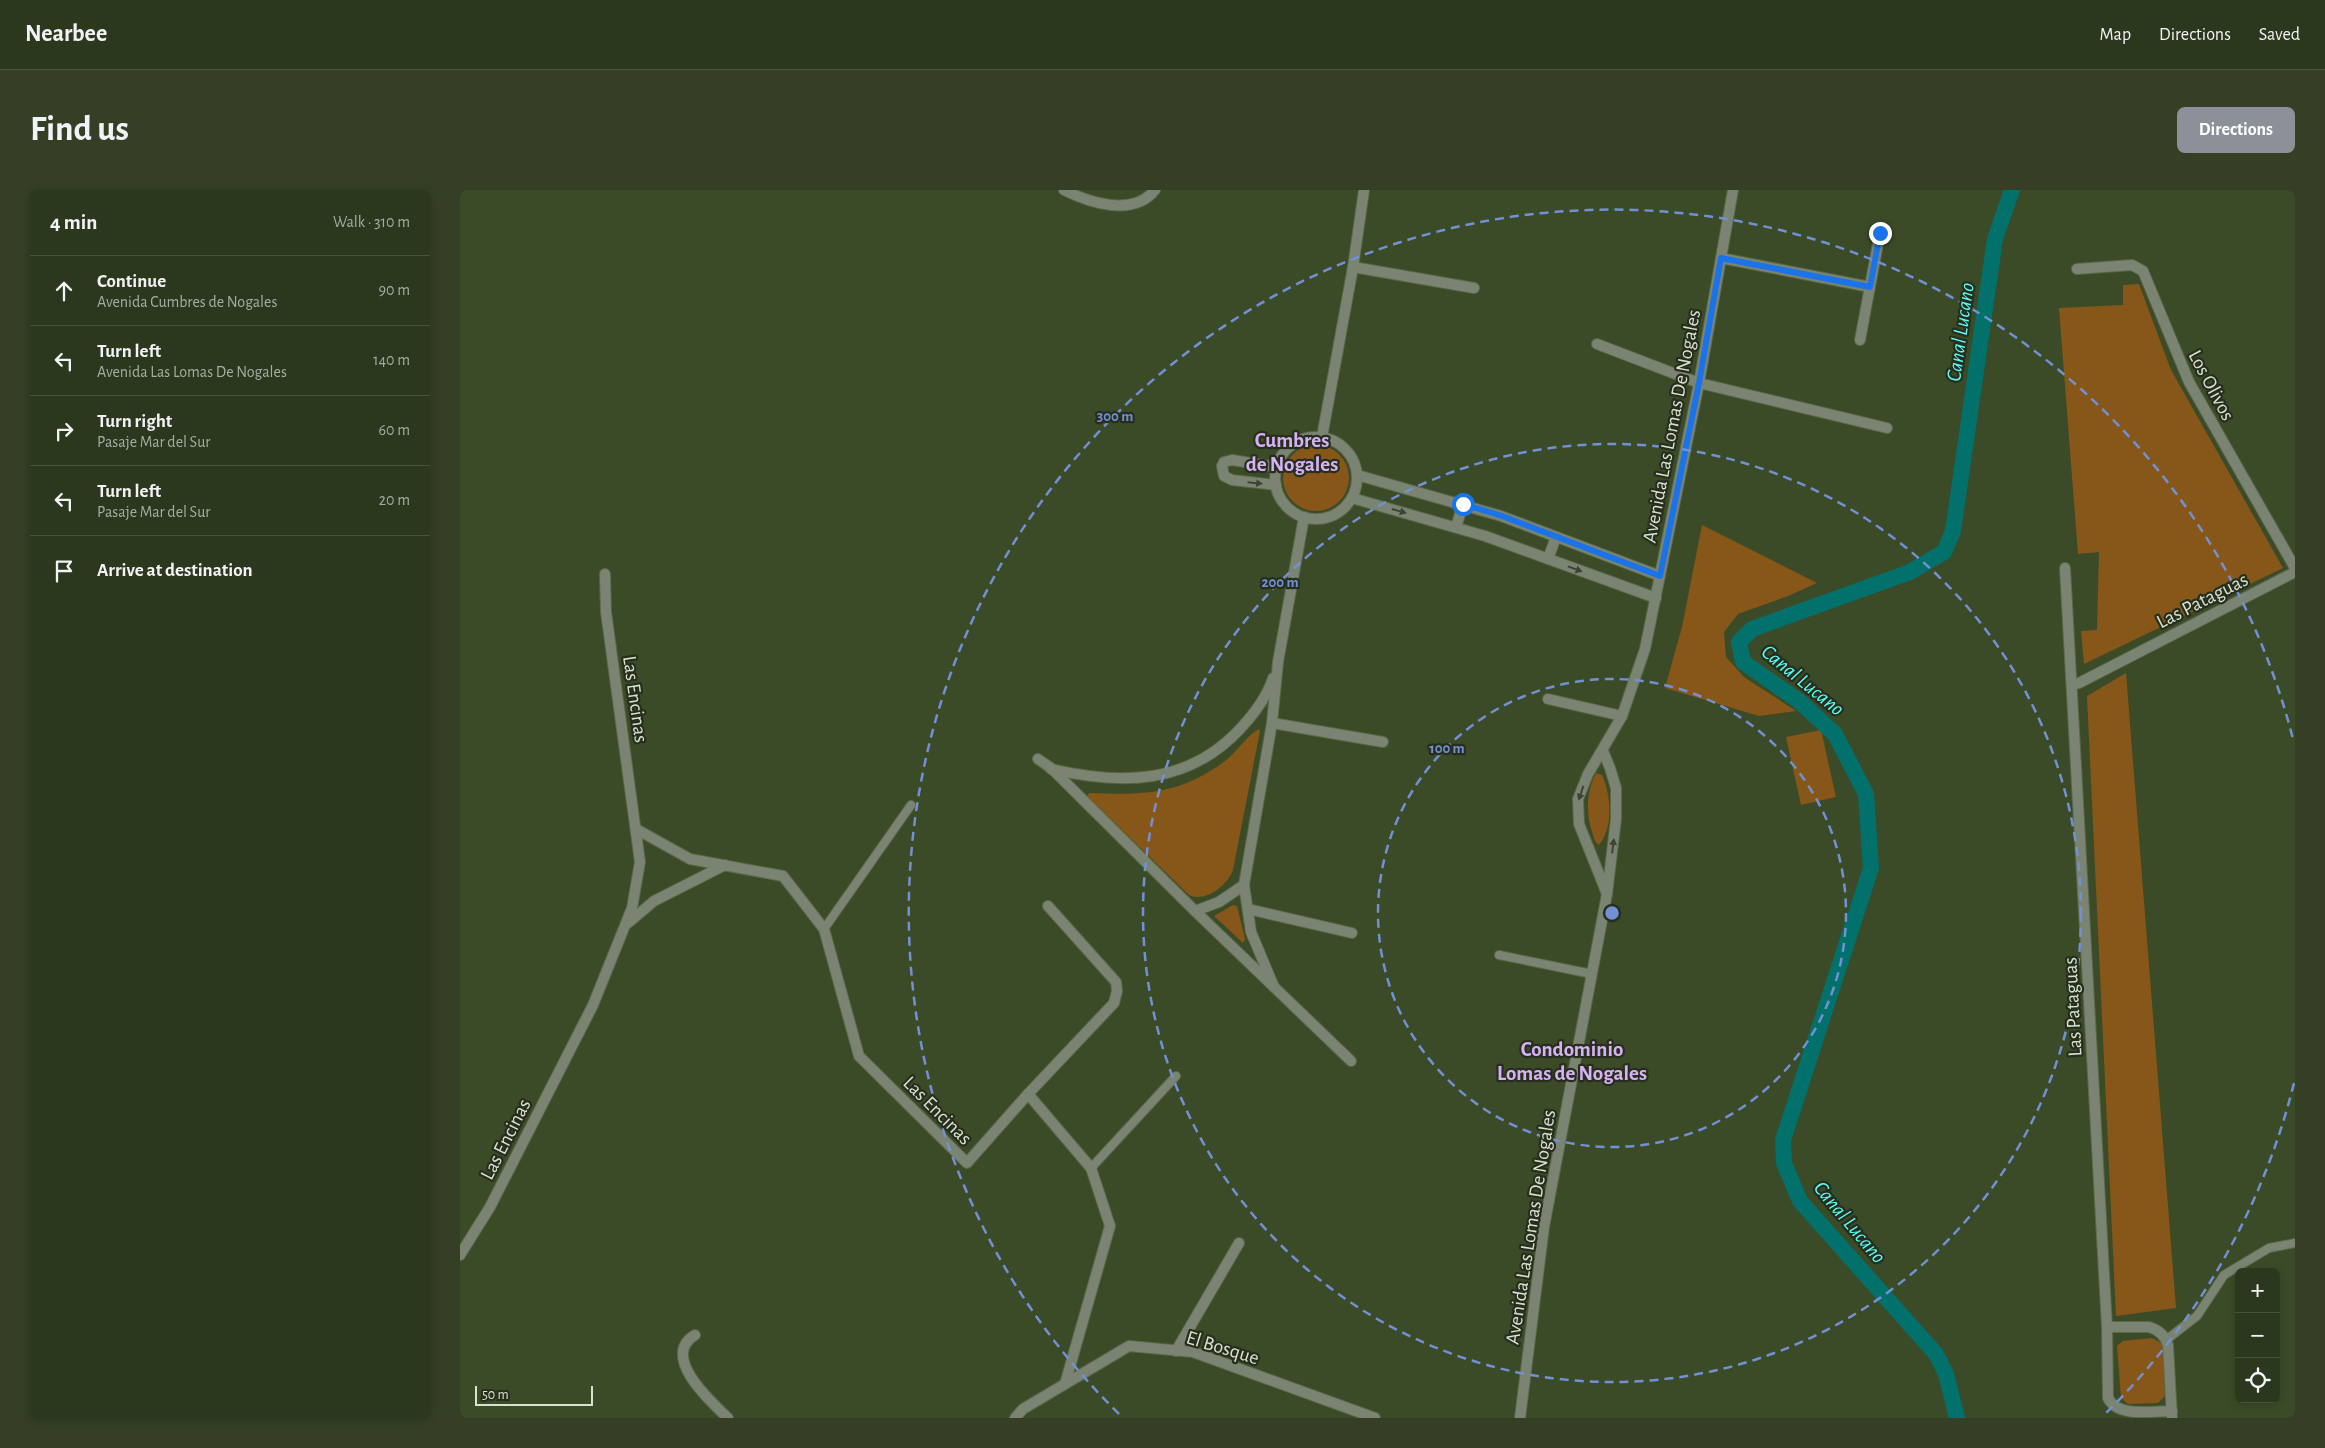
<!DOCTYPE html>
<html lang="en">
<head>
<meta charset="utf-8">
<style>
  body { margin:0; font-family:"Alegreya Sans",sans-serif; background:#343f26; color:#f1f3f6 }
  .controls { position:absolute; right:15px; bottom:15px; display:grid; overflow:hidden; border-radius:8px; box-shadow:0 2px 8px #0003 }
  .controls button { width:45px; height:45px; display:grid; place-items:center; padding:0; border:0; border-bottom:1px solid #48523b; background:#2c381d; color:#f1f3f6; font:25px sans-serif }
  .scale { position:absolute; left:15px; bottom:12px; width:118px; box-sizing:border-box; padding-left:5px; border:2px solid #d8e3ce; border-top:0; font-size:14px; line-height:18px; white-space:nowrap; color:#d8e3ce; -webkit-text-stroke:4px #272e1e; paint-order:stroke }
  .stop { position:absolute; width:15px; height:15px; margin:-11px; border:4px solid #1a73e8; border-radius:50%; background:#fff }
  .stop.end { background:#1a73e8; border-color:#fff; box-shadow:0 1px 5px #0008 }
  .list { margin:0; padding:0; list-style:none }
  h2 { display:flex; justify-content:space-between; align-items:center; height:65px; margin:0; padding:0 20px; font-size:21px }
  h2 small { font-size:16px; font-weight:400; color:#a6aca4 }
  .list li { display:grid; grid-template-columns:32px 1fr auto; gap:15px; align-items:center; box-sizing:border-box; height:70px; padding:0 20px; border-top:1px solid #48523b }
  .list b { display:block; font-size:19px; white-space:nowrap }
  .list p { margin:0; font-size:16px; white-space:nowrap; color:#a6aca4 }
  .list em { font-size:16px; font-style:normal; color:#a6aca4 }
  .icon { flex:none; width:28px; height:28px; fill:none; stroke:currentColor; stroke-width:2; stroke-linecap:round; stroke-linejoin:round }
  .map { position:relative; flex:none; width:1835px; height:1228px; overflow:hidden; border-radius:8px }
  header { display:flex; align-items:center; gap:30px; box-sizing:border-box; height:70px; padding:0 25px; background:#2c381d; border-bottom:1px solid #48523b }
  header strong { font-size:24px }
  nav { display:flex; gap:28px; margin-inline-start:auto; font-size:18px }
  .intro { display:flex; align-items:center; justify-content:space-between; box-sizing:border-box; height:120px; padding:0 30px }
  h1 { margin:0; font-size:35px }
  .button { padding:12px 22px; border-radius:8px; background:#8c9099; color:#fff; font-size:18px; font-weight:700 }
  main { display:flex; gap:30px; padding:0 30px }
  aside { flex:1; background:#2c381d; border-radius:8px; box-shadow:0 2px 8px #0003 }
  .map>svg:first-child { display:block }
  .green { fill:#865718 }
  .lines { fill:none; stroke-linecap:round; stroke-linejoin:round }
  .canal { stroke:#02716c; stroke-width:16 }
  .lane-casing { stroke:#5a6948; stroke-width:10 }
  .street-casing { stroke:#5a6948; stroke-width:12 }
  .lane { stroke:#7b8472; stroke-width:8 }
  .street { stroke:#7b8472; stroke-width:10 }
  .oneway { fill:#3c4433 }
  .route { stroke:#1a73e8; stroke-width:6 }
  .ring { fill:none; stroke:#7191d4; stroke-width:2.5; stroke-dasharray:9 6 }
  .labels { text-anchor:middle; stroke-width:4.5; stroke-linejoin:round; paint-order:stroke }
  .street-label { font-size:20px; fill:#d8e3ce; stroke:#272e1e }
  .water-label { font-size:21px; font-style:italic; fill:#57fff4; stroke:#272e1e }
  .neighbourhood-label { font-size:21px; font-weight:bold; fill:#d6b2f5; stroke:#272e1e }
  .centre { fill:#7191d4; stroke:#272e1e; stroke-width:2.5 }
  .ring-label { font-size:15px; text-anchor:middle; font-weight:bold; fill:#7191d4; stroke:#272e1e; stroke-width:4.5; stroke-linejoin:round; paint-order:stroke }
</style>
</head>
<body>
<header>
<strong>Nearbee</strong>
<nav><a>Map</a><a>Directions</a><a>Saved</a></nav>
</header>
<div class="intro"><h1>Find us</h1><a class="button">Directions</a></div>
<main>
<aside>
<h2>4 min<small>Walk · 310 m</small></h2>
<ul class="list">
<li><svg class="icon" aria-label="ahead" viewBox="0 0 24 24"><path d="M12 20V5M6 11l6-6 6 6"/></svg><div><b>Continue</b><p>Avenida Cumbres de Nogales</p></div><em>90 m</em></li>
<li><svg class="icon" aria-label="left" viewBox="0 0 24 24"><path d="M17 20v-9H6M10 6l-5 5 5 5"/></svg><div><b>Turn left</b><p>Avenida Las Lomas De Nogales</p></div><em>140 m</em></li>
<li><svg class="icon" aria-label="right" viewBox="0 0 24 24"><path d="M7 20v-9h11M14 6l5 5-5 5"/></svg><div><b>Turn right</b><p>Pasaje Mar del Sur</p></div><em>60 m</em></li>
<li><svg class="icon" aria-label="left" viewBox="0 0 24 24"><path d="M17 20v-9H6M10 6l-5 5 5 5"/></svg><div><b>Turn left</b><p>Pasaje Mar del Sur</p></div><em>20 m</em></li>
<li><svg class="icon" aria-label="arrive" viewBox="0 0 24 24"><path d="M6 21V4h12l-3 4 3 4H6"/></svg><div><b>Arrive at destination</b></div></li>
</ul>
</aside>
<div class="map">
<svg width="1835" height="1228" viewBox="0 0 1835 1228">
  <rect width="100%" height="100%" fill="#3b4b27"/>
  <g class="green">
    <polygon points="1679,94 1711,180 1823,378 1624,474 1621,441 1637,440 1639,362 1618,364 1599,118 1663,115 1663,95"/>
    <circle cx="856" cy="288" r="33"/>
    <polygon points="1242,335 1357,393 1328,406 1278,424 1264,442 1266,467 1284,487 1336,521 1299,526 1205,498 1222,437"/>
    <polygon points="1666,483 1716,1118 1656,1126 1627,506"/>
    <path d="M799,539l1,2 -27,139c-5,15 -28,33 -44,25l-102,-99 2,-3c55,2 90,2 136,-32 12,-9 22,-26 34,-32z"/>
    <polygon points="1361,540 1376,607 1341,615 1326,547"/>
    <path d="M1136,583l6,2c9,20 12,52 -3,70 -5,-3 -5,-8 -7,-13 -6,-20 -6,-40 4,-59z"/>
    <polygon points="773,715 777,716 785,749 783,753 754,726"/>
    <polygon points="1692,1148 1703,1154 1707,1204 1698,1213 1668,1214 1661,1208 1657,1156 1663,1151"/>
  </g>
  <g class="lines">
    <polyline class="canal" points="1497,1228 1486,1184 1476,1164 1340,1011 1324,973 1323,950 1411,678 1406,604 1375,544 1339,511 1283,472 1279,452 1292,439 1450,382 1484,362 1493,341 1535,49 1552,0"/>
    <g class="lane-casing">
      <g id="lane">
        <polyline points="364,739 451,615"/>
        <polyline points="1039,765 1132,784"/>
        <polyline points="631,978 716,886"/>
        <polyline points="1706,1150 1737,1126 1764,1085 1809,1058 1835,1053"/>
      </g>
    </g>
    <g class="street-casing">
      <g id="street">
        <path d="M604,0c26,13 69,27 91,0"/>
        <polyline points="1261,68 1410,97"/>
        <polyline points="893,77 1014,98"/>
        <polyline points="1617,79 1672,75 1683,81 1729,192 1835,378"/>
        <polyline points="1400,150 1420,43"/>
        <polyline points="1137,154 1239,193 1427,238"/>
        <circle cx="856" cy="288" r="41"/>
        <polyline points="862,247 893,77 904,0"/>
        <polyline points="897,285 1041,326 1200,386"/>
        <polyline points="816,295 772,290 764,286 762,276 764,272 772,270 817,277"/>
        <polyline points="892,308 1025,346 1196,408"/>
        <polyline points="996,337 1003,314"/>
        <polyline points="1088,369 1096,347"/>
        <path d="M1605,378l42,759 1,71c10,20 44,13 64,13"/>
        <polyline points="1612,495 1619,493 1835,382"/>
        <polyline points="1088,509 1162,526"/>
        <polyline points="812,533 923,552"/>
        <polyline points="578,569 591,578 735,721 891,871"/>
        <path d="M591,579c70,16 137,16 189,-40 14,-15 27,-32 33,-51"/>
        <polyline points="176,639 230,669 323,686 364,739 399,866 507,973 568,904 631,978 650,1036 605,1194"/>
        <polyline points="1147,704 1119,634 1118,609 1128,584 1162,526 1185,459 1239,193 1273,0"/>
        <polyline points="788,719 892,743"/>
        <polyline points="735,721 759,712 784,695"/>
        <polyline points="168,733 194,711 265,675"/>
        <polyline points="814,797 791,742 784,695 812,533 818,472 844,327"/>
        <polyline points="568,904 654,813 657,801 656,792 588,716"/>
        <polyline points="0,1065 30,1017 133,815 172,718 180,672 146,422 145,384"/>
        <path d="M1647,1137h42c10,3 16,8 19,18l4,73"/>
        <path d="M235,1145c-35,21 15,66 33,83"/>
        <polyline points="716,1161 779,1053"/>
        <polyline points="555,1228 563,1219 669,1156 733,1162 915,1228"/>
        <polyline points="1060,1228 1084,1037 1147,704 1156,629 1156,598 1150,578 1143,561"/>
      </g>
    </g>
    <use href="#lane" class="lane"/>
    <use href="#street" class="street"/>
  </g>
  <defs><path id="oneway-solid" d="M-6-.8H1V-3.2L6.5 0L1 3.2V.8H-6Z" transform="scale(1.25)"/></defs>
  <g class="oneway">
    <use href="#oneway-solid" transform="translate(795 293) rotate(6)"/>
    <use href="#oneway-solid" transform="translate(939 321) rotate(16)"/>
    <use href="#oneway-solid" transform="translate(1115 379) rotate(20)"/>
    <use href="#oneway-solid" transform="translate(1121 603) rotate(108)"/>
    <use href="#oneway-solid" transform="translate(1153 656) rotate(-83)"/>
  </g>
  <g class="lines">
    <polyline class="route" points="1003,314 1042,326 1200,386 1239,193 1261,68 1410,97 1420,43"/>
  </g>
  <g class="ring">
    <circle cx="1152" cy="723" r="234"/>
    <circle cx="1152" cy="723" r="469"/>
    <path d="M1834 893A703 703 0 0 1 1645 1224M659 1224A703 703 0 1 1 1834 553"/>
  </g>
  <g class="labels">
    <g class="street-label">
      <text transform="translate(1752 195) rotate(62)" y="7">Los Olivos</text>
      <text transform="translate(1211 236) rotate(-79)" y="7">Avenida Las Lomas De Nogales</text>
      <text transform="translate(1742 410) rotate(-27)" y="7">Las Pataguas</text>
      <text transform="translate(176 509) rotate(82)" y="7">Las Encinas</text>
      <text transform="translate(1612 817) rotate(-93)" y="7">Las Pataguas</text>
      <text transform="translate(478 920) rotate(45)" y="7">Las Encinas</text>
      <text transform="translate(45 949) rotate(-63)" y="7">Las Encinas</text>
      <text transform="translate(1070 1037) rotate(-81)" y="7">Avenida Las Lomas De Nogales</text>
      <text transform="translate(763 1157) rotate(17)" y="7">El Bosque</text>
    </g>
    <g class="water-label">
      <text transform="translate(1500 142) rotate(-82)" y="7">Canal Lucano</text>
      <text transform="translate(1343 490) rotate(39)" y="7">Canal Lucano</text>
      <text transform="translate(1390 1032) rotate(50)" y="7">Canal Lucano</text>
    </g>
    <g class="neighbourhood-label">
      <text x="832" y="257">Cumbres<tspan x="832" dy="24">de Nogales</tspan></text>
      <text x="1112" y="866">Condominio<tspan x="1112" dy="24">Lomas de Nogales</tspan></text>
    </g>
  </g>
  <circle cx="1152" cy="723" r="8" class="centre"/>
  <g class="ring-label">
    <text x="655" y="231">300 m</text>
    <text x="820" y="397">200 m</text>
    <text x="987" y="563">100 m</text>
  </g>
</svg>
<div class="controls">
<button>+</button>
<button>−</button>
<button><svg class="icon" aria-label="locate" viewBox="0 0 24 24"><circle cx="12" cy="12" r="6"/><path d="M12 2v4M12 18v4M2 12h4M18 12h4"/></svg></button>
</div>
<div class="scale">50 m</div>
<div class="stop" style="left:1003px;top:314px"></div>
<div class="stop end" style="left:1420px;top:43px"></div>
</div>
</main>
</body>
</html>
